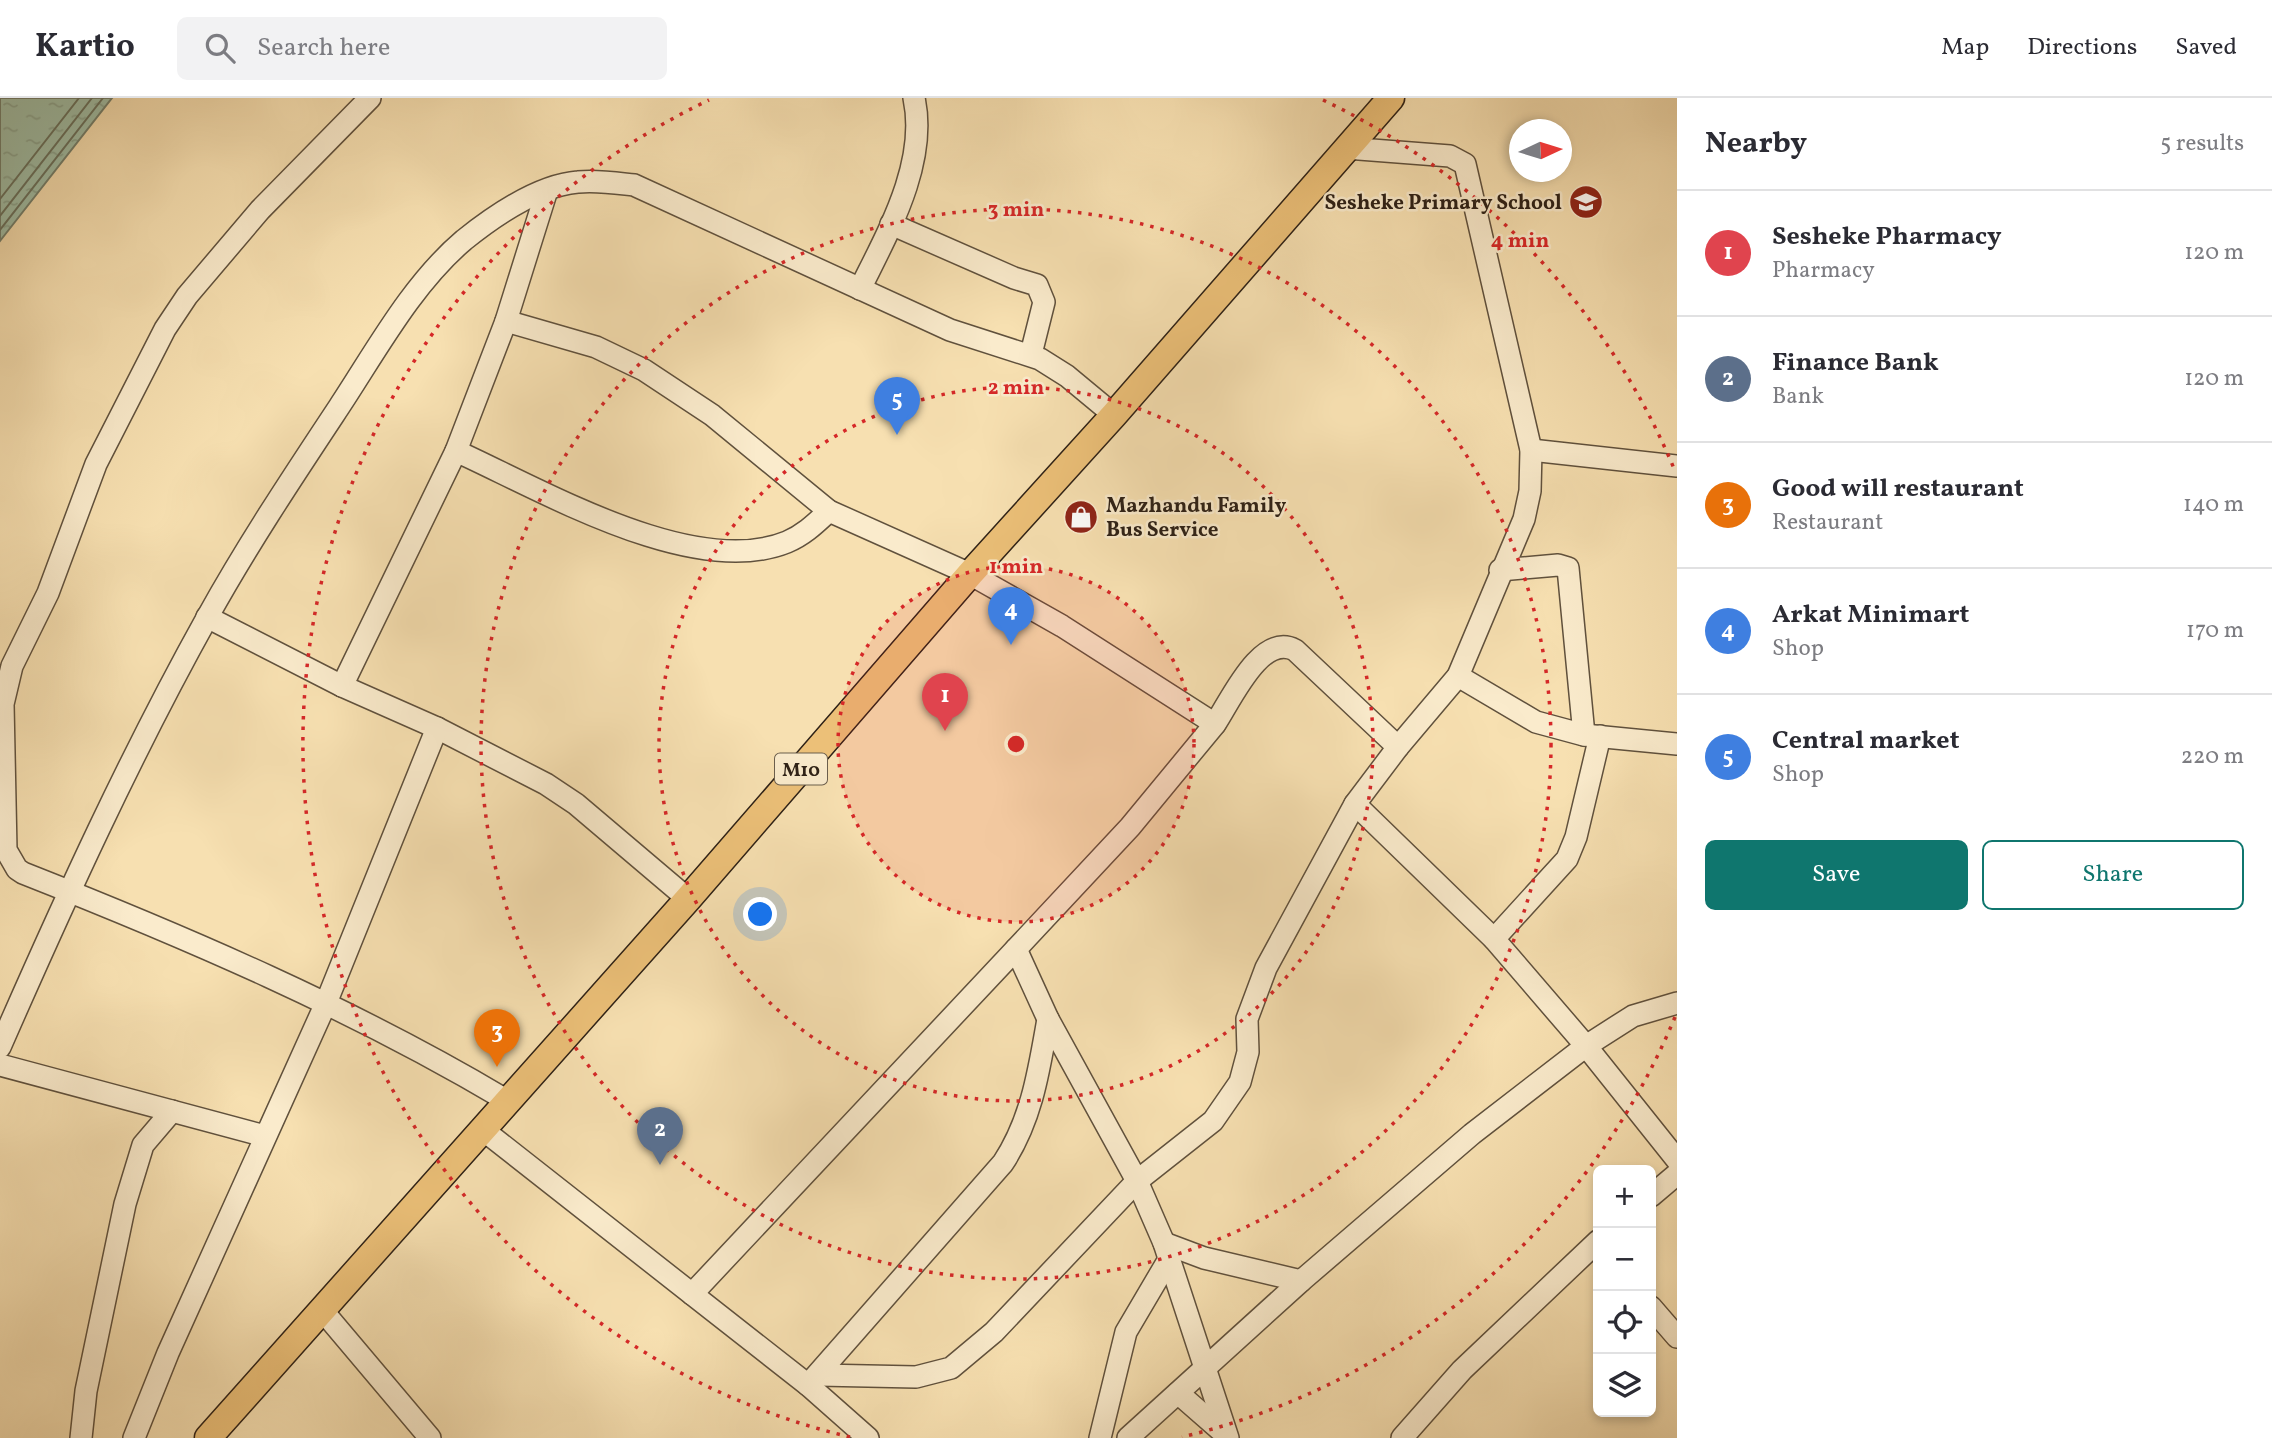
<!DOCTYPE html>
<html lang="en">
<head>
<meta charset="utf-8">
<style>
  body { margin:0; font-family:Vollkorn,serif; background:#f2f2f3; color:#2b2b33 }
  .controls { position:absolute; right:21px; bottom:21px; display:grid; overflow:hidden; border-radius:10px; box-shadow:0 4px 10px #0003 }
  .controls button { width:63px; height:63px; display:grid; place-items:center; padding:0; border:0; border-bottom:2px solid #e1e1e2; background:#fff; color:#2b2b33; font:35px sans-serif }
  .compass { position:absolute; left:1509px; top:21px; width:63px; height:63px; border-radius:50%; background:#fff; box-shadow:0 4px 10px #0003; rotate:86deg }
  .you { position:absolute; left:761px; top:817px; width:24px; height:24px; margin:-18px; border:5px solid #fff; border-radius:50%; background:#1a73e8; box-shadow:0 0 0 10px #1a73e833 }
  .badge { display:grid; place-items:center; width:46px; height:46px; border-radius:50%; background:#0f766e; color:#fff; font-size:23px; font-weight:700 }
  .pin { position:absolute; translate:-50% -58px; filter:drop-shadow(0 2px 4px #0008) }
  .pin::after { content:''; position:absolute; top:37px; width:24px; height:21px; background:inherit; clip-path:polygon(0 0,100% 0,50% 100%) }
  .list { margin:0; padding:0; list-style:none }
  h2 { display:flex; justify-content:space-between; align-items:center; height:91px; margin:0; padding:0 28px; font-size:30px }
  h2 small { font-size:23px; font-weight:400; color:#7c7c81 }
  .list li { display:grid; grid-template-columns:46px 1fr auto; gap:21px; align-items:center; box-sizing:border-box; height:126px; padding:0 28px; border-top:2px solid #e1e1e2 }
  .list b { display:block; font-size:26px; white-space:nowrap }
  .list p { margin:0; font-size:23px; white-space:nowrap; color:#7c7c81 }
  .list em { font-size:23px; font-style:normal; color:#7c7c81 }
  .actions { display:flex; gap:14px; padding:21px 28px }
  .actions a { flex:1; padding:16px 0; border:2px solid #0f766e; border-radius:10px; text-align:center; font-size:24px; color:#0f766e }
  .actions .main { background:#0f766e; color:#fff }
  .icon { flex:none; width:38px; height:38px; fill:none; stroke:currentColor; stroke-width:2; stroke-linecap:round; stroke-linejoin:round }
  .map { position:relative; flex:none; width:1677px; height:1340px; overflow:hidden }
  header { display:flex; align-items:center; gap:42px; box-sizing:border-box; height:98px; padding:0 35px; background:#fff; border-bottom:2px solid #e1e1e2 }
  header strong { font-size:33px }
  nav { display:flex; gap:38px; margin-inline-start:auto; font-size:24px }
  .search { width:490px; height:63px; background:#f2f2f3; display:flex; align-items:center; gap:18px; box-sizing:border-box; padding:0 24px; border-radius:10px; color:#7c7c81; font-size:26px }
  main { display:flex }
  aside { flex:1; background:#fff }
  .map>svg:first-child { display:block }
  .water { fill:url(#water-ripples); stroke:#717f6d; stroke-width:2 }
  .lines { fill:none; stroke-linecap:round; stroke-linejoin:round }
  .shore { stroke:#66705e; stroke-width:2 }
  .minor-casing { stroke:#60513d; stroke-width:24 }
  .major-casing { stroke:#2e2116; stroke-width:29 }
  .minor { stroke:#faebcc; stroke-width:21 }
  .major { stroke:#ecc078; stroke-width:26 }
  .ring { fill:none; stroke:#d62828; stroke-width:3.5; stroke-dasharray:3.5 7 }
  .labels { text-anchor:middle; stroke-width:5; stroke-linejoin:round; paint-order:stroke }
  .shield { fill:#faebcc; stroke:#6b5e4d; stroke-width:2 }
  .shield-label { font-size:19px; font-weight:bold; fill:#2e2116 }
  .poi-label { font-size:21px; font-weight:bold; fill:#2e2116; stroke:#faebcc; text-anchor:end }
  .centre { fill:#d62828; stroke:#faebcc; stroke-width:3.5 }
  .ring-label { font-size:21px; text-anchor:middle; font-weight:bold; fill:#d62828; stroke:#faebcc; stroke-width:5; stroke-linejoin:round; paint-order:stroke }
</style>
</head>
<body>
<header>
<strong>Kartio</strong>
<div class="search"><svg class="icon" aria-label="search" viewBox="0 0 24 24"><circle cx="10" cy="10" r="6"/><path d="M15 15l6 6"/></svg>Search here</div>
<nav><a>Map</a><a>Directions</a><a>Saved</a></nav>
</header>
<main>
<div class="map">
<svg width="1677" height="1340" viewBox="0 0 1677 1340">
  <defs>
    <pattern id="water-ripples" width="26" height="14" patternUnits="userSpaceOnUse" patternTransform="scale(1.75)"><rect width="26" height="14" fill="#9ebea7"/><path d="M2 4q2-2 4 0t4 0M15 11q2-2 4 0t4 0" fill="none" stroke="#88a38f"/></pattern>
  </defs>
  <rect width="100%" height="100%" fill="#f7e0b1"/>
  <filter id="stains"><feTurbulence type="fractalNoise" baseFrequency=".00286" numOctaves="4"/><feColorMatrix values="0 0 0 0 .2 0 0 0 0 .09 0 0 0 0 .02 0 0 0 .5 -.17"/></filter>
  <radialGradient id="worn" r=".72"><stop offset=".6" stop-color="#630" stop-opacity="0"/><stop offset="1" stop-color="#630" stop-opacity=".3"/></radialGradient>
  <polygon class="water" points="0,0 112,0 0,143"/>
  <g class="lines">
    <g class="shore">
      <polyline points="0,101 79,0"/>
      <polyline points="0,118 92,0"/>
      <polyline points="0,132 103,0"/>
    </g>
    <g class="minor-casing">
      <g id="minor">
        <path d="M370,0l-110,112 -73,86 -22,33 -69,135 -48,129 -36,73 -9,38 3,146 11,19 6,4c165,65 330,136 483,227"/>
        <polyline points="1346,50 1450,58 1465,66 1531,352 1530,393 1524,421 1458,578 1398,649"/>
        <polyline points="891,126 1014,180 1037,187 1044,204 1031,256"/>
        <path d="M860,191c28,-57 68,-126 54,-191"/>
        <path d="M506,223l90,26 48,23 68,45 117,96 141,63 92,52 153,98c16,-24 46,-92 80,-74l103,97 -43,57 139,135 92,107 91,114"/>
        <polyline points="1531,352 1677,368"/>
        <path d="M456,353c86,39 238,129 331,91 17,-7 29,-19 42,-31"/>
        <polyline points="1500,472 1558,467 1568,470 1584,637"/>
        <polyline points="207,519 342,588 437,630 546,686 576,706 688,801"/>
        <polyline points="1458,578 1536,624 1584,637 1677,646"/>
        <polyline points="342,588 456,353 506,223 547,92"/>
        <polyline points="1494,841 1567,761 1576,739 1600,638"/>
        <polyline points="1016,851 1130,729 1215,626"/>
        <path d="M0,949c64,-146 130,-291 208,-431 40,-72 86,-141 131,-209 37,-56 73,-123 125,-167 30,-24 75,-55 114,-58 19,-2 38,1 56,3l316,145 90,29 27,17 47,39"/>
        <polyline points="0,967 265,1038"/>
        <polyline points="482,1031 692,1196 1016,851 1048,921 1137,1083 1164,1145 1228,1340"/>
        <polyline points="1651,1098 1677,1076"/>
        <polyline points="1164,1145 1204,1160 1301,1183 1472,1036 1586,948 1633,918 1677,905"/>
        <polyline points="692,1196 808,1287 868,1340"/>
        <polyline points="1651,1209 1677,1239"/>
        <polyline points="322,1212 430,1340"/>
        <polyline points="819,1277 916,1279 951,1270 994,1234 1137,1083 1213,1023 1240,984 1248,954 1247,921 1266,870 1355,706"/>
        <path d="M808,1287l195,-222c29,-44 36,-93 45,-144"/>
        <polyline points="1178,1295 1226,1337"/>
        <polyline points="81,1340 86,1293 125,1106 143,1047 172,1013"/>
        <polyline points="134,1340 168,1255 326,905 437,630"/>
        <polyline points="1100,1340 1126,1234 1169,1161"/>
        <polyline points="1128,1340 1301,1183"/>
        <polyline points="1402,1340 1462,1272 1598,1143"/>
      </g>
    </g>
    <g class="major-casing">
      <polyline id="major" points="208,1340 688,801 970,476 1114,317 1391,0"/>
    </g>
    <use href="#minor" class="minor"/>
    <use href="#major" class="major"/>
  </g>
  <circle cx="1016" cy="646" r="178" fill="#d62828" fill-opacity=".12"/>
  <g class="ring">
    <circle cx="1016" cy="646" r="178"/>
    <circle cx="1016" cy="646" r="357"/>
    <circle cx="1016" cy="646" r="535"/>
    <path d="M1675 919A713 713 0 0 1 1182 1339M850 1339A713 713 0 0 1 709 2M1323 2A713 713 0 0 1 1675 373"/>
  </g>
  <defs>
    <g id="school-disc" transform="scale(1.75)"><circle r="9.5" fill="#8f2418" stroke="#faebcc"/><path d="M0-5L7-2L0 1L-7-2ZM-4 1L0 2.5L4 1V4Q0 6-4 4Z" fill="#fff"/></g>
    <g id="shop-disc" transform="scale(1.75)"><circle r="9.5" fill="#8f2418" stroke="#faebcc"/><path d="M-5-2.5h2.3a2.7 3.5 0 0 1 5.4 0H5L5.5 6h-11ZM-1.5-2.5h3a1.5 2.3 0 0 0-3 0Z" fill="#fff"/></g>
  </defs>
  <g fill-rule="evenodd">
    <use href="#school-disc" x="1586" y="104"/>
    <use href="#shop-disc" x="1081" y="419"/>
  </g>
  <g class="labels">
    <rect class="shield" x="775" y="655.5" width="52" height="31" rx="5"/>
    <g class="shield-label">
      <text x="801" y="678">M10</text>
    </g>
    <g class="poi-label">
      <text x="1562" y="111">Sesheke Primary School</text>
      <text x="1106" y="414" text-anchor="start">Mazhandu Family<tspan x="1106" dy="24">Bus Service</tspan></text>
    </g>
  </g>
  <circle cx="1016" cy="646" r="10" class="centre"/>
  <g class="ring-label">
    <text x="1016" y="118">3 min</text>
    <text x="1520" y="149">4 min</text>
    <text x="1016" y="296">2 min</text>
    <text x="1016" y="475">1 min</text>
  </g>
  <rect width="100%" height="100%" filter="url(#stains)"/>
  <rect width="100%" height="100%" fill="url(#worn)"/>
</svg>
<div class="controls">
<button>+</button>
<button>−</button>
<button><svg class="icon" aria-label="locate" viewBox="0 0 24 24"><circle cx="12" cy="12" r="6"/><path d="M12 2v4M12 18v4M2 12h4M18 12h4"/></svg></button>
<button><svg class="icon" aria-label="layers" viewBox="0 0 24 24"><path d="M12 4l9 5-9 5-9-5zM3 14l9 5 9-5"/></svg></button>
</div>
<svg class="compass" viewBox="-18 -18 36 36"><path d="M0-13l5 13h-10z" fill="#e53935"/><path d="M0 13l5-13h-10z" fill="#7c7c81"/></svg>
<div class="you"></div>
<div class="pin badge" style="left:945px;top:633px;background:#e0444e">1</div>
<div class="pin badge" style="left:660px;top:1067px;background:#5c6f8a">2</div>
<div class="pin badge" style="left:497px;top:969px;background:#e8710a">3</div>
<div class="pin badge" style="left:1011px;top:547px;background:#3f7fe0">4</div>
<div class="pin badge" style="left:897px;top:337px;background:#3f7fe0">5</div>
</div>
<aside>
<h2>Nearby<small>5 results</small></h2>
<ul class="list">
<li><span class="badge" style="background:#e0444e">1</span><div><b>Sesheke Pharmacy</b><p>Pharmacy</p></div><em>120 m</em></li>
<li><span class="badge" style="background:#5c6f8a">2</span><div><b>Finance Bank</b><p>Bank</p></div><em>120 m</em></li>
<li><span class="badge" style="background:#e8710a">3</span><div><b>Good will restaurant</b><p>Restaurant</p></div><em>140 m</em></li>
<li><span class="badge" style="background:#3f7fe0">4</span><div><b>Arkat Minimart</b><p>Shop</p></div><em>170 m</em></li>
<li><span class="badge" style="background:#3f7fe0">5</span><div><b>Central market</b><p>Shop</p></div><em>220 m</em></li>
</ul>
<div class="actions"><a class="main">Save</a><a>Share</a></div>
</aside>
</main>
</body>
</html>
